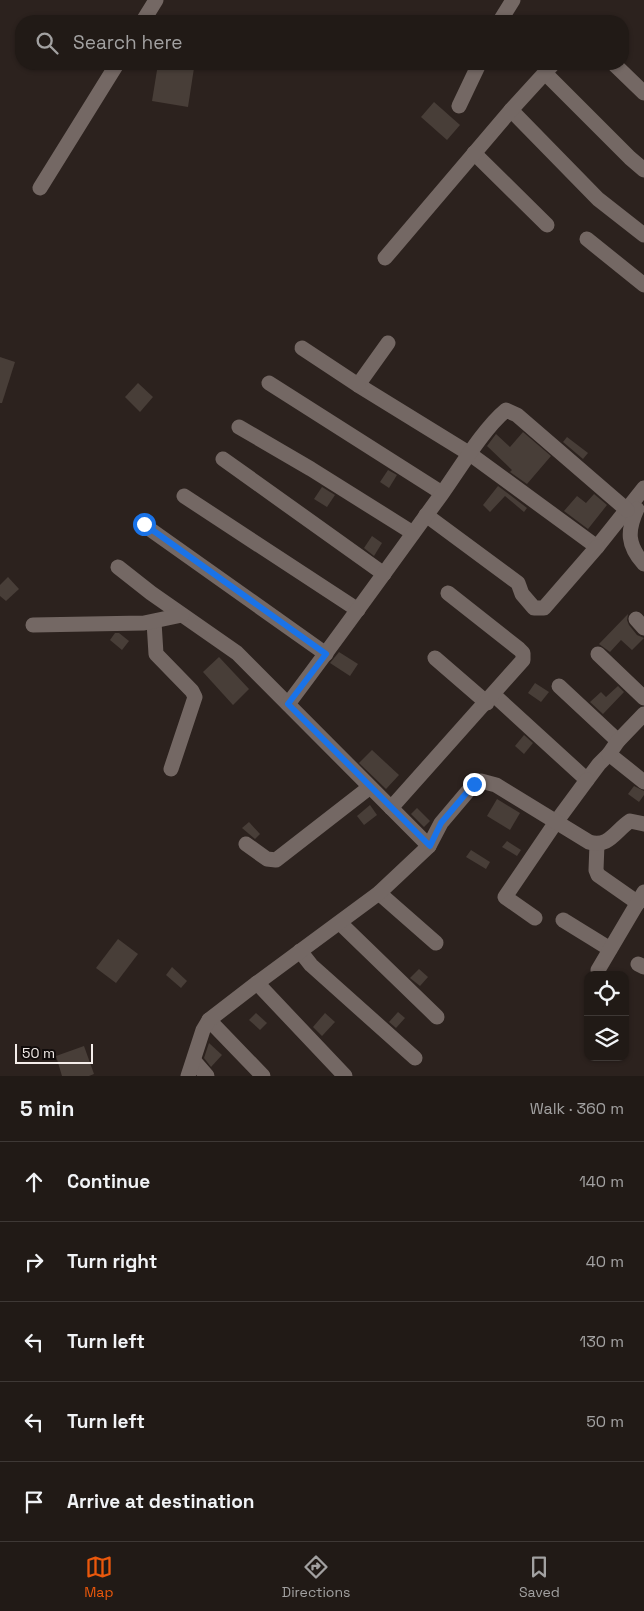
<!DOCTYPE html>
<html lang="en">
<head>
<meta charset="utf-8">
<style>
  body { margin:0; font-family:"Space Grotesk",sans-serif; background:#29231f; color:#f1f3f6 }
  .controls { position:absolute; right:15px; bottom:15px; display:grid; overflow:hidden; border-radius:10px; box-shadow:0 1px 4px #0004 }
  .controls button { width:45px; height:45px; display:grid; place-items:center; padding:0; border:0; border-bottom:1px solid #3e3835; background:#211a16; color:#f1f3f6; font:25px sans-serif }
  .scale { position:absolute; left:15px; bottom:12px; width:78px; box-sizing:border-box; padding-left:5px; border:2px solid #f4edea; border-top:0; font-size:14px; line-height:18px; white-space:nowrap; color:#f4edea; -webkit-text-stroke:4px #110c0b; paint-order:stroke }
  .stop { position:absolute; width:15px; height:15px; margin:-11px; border:4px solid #1a73e8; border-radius:50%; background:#fff }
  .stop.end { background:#1a73e8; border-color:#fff; box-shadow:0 1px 5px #0008 }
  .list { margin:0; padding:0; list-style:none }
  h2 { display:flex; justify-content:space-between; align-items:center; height:65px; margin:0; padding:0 20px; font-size:21px }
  h2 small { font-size:16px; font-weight:400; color:#a2a1a1 }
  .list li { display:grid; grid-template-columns:32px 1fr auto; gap:15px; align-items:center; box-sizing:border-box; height:80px; padding:0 20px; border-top:1px solid #3e3835 }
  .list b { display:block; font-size:19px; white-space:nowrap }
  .list em { font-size:16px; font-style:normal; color:#a2a1a1 }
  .icon { flex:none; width:28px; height:28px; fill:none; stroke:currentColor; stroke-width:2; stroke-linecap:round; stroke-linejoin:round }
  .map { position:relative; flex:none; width:644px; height:1076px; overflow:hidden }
  .search { position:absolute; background:#211a16; box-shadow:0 1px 4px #0004; left:15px; right:15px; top:15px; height:55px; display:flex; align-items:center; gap:12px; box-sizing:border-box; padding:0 18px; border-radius:20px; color:#a2a1a1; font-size:19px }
  .sheet { height:465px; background:#211a16 }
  nav { display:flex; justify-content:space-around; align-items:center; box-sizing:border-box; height:70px; border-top:1px solid #3e3835; background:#211a16; font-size:14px; color:#a2a1a1 }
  nav a { display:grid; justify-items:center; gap:2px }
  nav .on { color:#ea580c }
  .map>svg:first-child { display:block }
  .building { fill:#483e38 }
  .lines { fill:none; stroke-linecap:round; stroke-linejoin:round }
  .minor { stroke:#746864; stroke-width:15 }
  .route { stroke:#1a73e8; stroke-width:6 }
</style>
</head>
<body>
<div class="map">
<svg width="644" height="1076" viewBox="0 0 644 1076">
  <rect width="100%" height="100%" fill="#2c221e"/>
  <g class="building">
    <polygon points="158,64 194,68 188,107 152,101"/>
    <polygon points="434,102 460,125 447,140 421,117"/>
    <polygon points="0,357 15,362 2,403 0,403"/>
    <polygon points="138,383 153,397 140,412 125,397"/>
    <polygon points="523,432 551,456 527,484 510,472 512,470 487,446 496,434 510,447"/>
    <polygon points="567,437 588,453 583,459 563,442"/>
    <polygon points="388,470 397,475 389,488 380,482"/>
    <polygon points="498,486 527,508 524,512 505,496 490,512 483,505"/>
    <polygon points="322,487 335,495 327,507 314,499"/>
    <polygon points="594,494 607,505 588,529 564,511 577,496 586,503"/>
    <polygon points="372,536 382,543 374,556 364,548"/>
    <polygon points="8,577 19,589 6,601 0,596 0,585"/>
    <polygon points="628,614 627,620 629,625 637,635 644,638 632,650 621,640 610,652 599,644"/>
    <polygon points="115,633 119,633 129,641 122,650 110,640"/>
    <polygon points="339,652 358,664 350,676 330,663"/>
    <polygon points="219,657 249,689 233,705 203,672"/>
    <polygon points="535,683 549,692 541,702 528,693"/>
    <polygon points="618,686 624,692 603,714 590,702 601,692 606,697"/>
    <polygon points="524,735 533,743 524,754 515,746"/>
    <polygon points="372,750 399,775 386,789 359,763"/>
    <polygon points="634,786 644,791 644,795 639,802 628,794"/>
    <polygon points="497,799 520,813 510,830 487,816"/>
    <polygon points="370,805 377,815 364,825 357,816"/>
    <polygon points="417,808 430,821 424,827 411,814"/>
    <polygon points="249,822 260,834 255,839 242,828"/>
    <polygon points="507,841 521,850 517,856 502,847"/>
    <polygon points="471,850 490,862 486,869 466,857"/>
    <polygon points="118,939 138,954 116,983 96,968"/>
    <polygon points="172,967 187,981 181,988 166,975"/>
    <polygon points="419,969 428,977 420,986 410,978"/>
    <polygon points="398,1012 405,1018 396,1028 389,1022"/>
    <polygon points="256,1013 267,1023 260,1030 249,1020"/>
    <polygon points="325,1013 335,1022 322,1036 313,1027"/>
    <polygon points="209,1043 222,1055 211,1067 204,1058"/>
    <polygon points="84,1046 94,1074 89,1076 62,1076 56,1056"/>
  </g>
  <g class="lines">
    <g class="minor">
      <polyline points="143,21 156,0"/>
      <polyline points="500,21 513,0"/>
      <polyline points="614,64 644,93"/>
      <polyline points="545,73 630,158 644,170"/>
      <polyline points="459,106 479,64"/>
      <polyline points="511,110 598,199 644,235"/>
      <polyline points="474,153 547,225"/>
      <polyline points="40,188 117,64"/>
      <polyline points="587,239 644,285"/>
      <polyline points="385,258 511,110 553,64"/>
      <polyline points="388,343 358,385 470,454 597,547 644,488"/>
      <polyline points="302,348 358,385"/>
      <polyline points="269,383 442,493"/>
      <polyline points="239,427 311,469 413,533"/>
      <polyline points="223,459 384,574"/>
      <polyline points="184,496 358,610"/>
      <path d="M637,509c-10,22 -10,36 7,55"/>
      <polyline points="426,515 518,583 522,594 534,608 544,608 597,547"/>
      <polyline points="144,525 326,654"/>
      <polyline points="118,567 151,593 237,653 429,846"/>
      <polyline points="636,619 644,628"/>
      <polyline points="154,622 156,654 192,691 195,697 171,769"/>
      <polyline points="33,625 144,623 182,615"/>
      <polyline points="598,654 644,698"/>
      <polyline points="435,658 487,703"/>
      <polyline points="559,686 618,741"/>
      <polyline points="494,695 587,780 599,764 609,754"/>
      <path d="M288,704c52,-69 102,-139 153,-209 18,-25 42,-66 65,-85l11,5 110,95"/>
      <polyline points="644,714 618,741 609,754 644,782"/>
      <polyline points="391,808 523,660 523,653 519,649 448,593"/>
      <polyline points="246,844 267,859 276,860 370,787"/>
      <polyline points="597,844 596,870 598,875 638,903"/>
      <polyline points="379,893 436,943"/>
      <polyline points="535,918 505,897 556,822 587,780"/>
      <polyline points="563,920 610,949"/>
      <polyline points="340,923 437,1017"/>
      <polyline points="300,951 311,965 415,1058"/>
      <polyline points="638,964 644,967"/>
      <polyline points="598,970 644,892"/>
      <polyline points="257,983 345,1076"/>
      <polyline points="209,1020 263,1076"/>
      <polyline points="194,1061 207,1076"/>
      <path d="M188,1076l15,-46 6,-10 48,-37 122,-90 50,-47 12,-23 33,-39 7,-3 15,4 93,57c20,6 26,-11 41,-21l14,3"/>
    </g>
  </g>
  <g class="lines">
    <polyline class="route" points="144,524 326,654 288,704 430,846 441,823 474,784"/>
  </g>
</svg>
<div class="controls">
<button><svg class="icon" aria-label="locate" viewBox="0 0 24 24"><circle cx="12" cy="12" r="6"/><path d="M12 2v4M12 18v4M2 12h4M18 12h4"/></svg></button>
<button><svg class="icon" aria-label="layers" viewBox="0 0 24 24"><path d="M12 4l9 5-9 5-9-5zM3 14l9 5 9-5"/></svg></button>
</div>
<div class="scale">50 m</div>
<div class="stop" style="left:144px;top:524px"></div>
<div class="stop end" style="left:474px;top:784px"></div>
<div class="search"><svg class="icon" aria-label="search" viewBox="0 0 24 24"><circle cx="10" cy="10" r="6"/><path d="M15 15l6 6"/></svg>Search here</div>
</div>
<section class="sheet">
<h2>5 min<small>Walk · 360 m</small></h2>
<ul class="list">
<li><svg class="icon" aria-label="ahead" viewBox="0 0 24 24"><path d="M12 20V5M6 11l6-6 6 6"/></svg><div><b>Continue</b></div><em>140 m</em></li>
<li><svg class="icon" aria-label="right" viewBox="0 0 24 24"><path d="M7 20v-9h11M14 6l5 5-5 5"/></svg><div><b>Turn right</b></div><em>40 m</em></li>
<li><svg class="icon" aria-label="left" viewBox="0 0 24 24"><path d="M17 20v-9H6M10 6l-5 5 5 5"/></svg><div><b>Turn left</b></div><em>130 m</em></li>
<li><svg class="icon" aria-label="left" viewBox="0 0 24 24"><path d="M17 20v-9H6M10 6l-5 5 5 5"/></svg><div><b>Turn left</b></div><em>50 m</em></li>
<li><svg class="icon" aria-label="arrive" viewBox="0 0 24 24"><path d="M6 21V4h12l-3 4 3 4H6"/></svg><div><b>Arrive at destination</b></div></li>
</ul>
</section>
<nav>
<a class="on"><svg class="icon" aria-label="map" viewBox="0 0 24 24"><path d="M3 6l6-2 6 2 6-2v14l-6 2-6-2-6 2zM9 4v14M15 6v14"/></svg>Map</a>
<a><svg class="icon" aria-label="directions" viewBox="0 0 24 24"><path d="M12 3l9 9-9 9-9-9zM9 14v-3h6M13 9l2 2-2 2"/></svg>Directions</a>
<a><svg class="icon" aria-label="saved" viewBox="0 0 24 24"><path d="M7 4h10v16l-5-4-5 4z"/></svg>Saved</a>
</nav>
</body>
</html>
